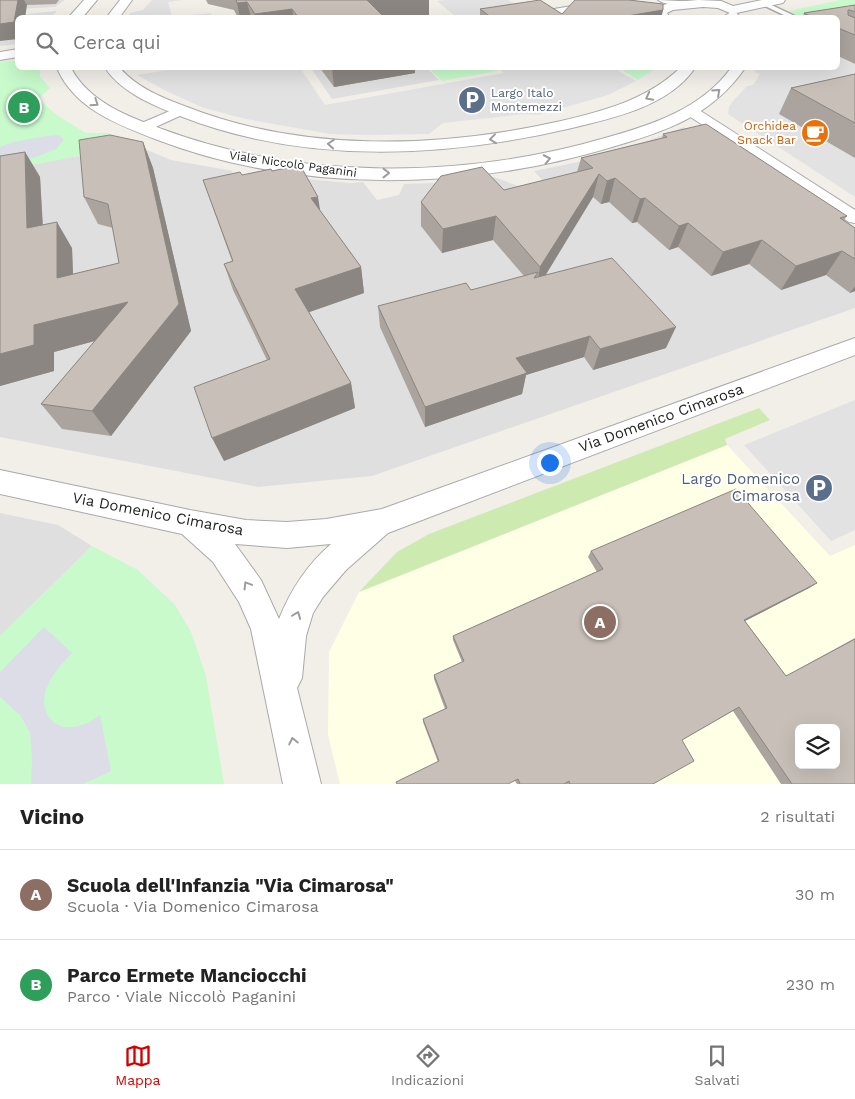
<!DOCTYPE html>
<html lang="it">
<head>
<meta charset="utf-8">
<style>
  body { margin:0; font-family:"Work Sans",sans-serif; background:#f2f2f2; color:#222 }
  .controls { position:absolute; right:15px; bottom:15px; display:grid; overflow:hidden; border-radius:8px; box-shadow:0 5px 20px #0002 }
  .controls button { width:45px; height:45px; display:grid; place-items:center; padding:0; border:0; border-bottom:1px solid #e0e0e0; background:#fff; color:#222; font:25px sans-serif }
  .you { position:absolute; left:549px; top:462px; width:18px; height:18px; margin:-12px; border:4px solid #fff; border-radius:50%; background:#1a73e8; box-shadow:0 0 0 8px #1a73e833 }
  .badge { display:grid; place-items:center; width:32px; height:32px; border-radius:50%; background:#d40000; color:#fff; font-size:16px; font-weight:700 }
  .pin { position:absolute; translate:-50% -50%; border:2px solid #fff; box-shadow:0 1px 5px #0006 }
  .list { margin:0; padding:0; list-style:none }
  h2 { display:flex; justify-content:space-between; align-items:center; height:65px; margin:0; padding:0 20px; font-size:21px }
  h2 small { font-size:16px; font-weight:400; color:#767676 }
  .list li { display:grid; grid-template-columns:32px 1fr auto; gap:15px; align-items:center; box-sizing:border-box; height:90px; padding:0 20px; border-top:1px solid #e0e0e0 }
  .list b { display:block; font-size:19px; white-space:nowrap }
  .list p { margin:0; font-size:16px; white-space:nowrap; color:#767676 }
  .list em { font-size:16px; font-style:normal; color:#767676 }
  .icon { flex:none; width:28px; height:28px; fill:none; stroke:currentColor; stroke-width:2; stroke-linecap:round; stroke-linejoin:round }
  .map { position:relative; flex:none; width:855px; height:784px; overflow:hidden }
  .search { position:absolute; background:#fff; box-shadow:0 5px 20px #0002; left:15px; right:15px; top:15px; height:55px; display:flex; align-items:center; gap:12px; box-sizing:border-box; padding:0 18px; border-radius:8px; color:#767676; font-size:19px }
  .sheet { height:245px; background:#fff }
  nav { display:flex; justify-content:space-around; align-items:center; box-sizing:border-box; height:70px; border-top:1px solid #e0e0e0; background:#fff; font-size:14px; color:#767676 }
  nav a { display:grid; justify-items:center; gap:2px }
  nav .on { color:#d40000 }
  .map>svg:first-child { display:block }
  .residential { fill:#e0dfdf }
  .education { fill:#ffffe5; fill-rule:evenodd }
  .grass { fill:#cdebb0 }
  .park { fill:#c8facc }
  .parking { fill:#e2e2e2 }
  .plaza { fill:#dddde8 }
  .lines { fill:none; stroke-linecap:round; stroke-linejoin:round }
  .service-casing { stroke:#a9a9a9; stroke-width:3 }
  .minor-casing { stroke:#a9a9a9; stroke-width:2 }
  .tertiary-casing { stroke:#a9a9a9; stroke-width:2 }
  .service { fill:#fff; fill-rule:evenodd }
  .minor { fill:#fff; fill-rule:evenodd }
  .tertiary { fill:#fff; fill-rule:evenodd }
  .wall { fill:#aba49e }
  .shaded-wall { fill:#8b8681 }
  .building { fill:#c7bfb8; stroke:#8b8681; fill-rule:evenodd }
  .oneway { stroke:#9c9c9c }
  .labels { text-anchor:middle; stroke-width:4; stroke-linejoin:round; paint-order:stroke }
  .far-service-label { font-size:12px; fill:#4e5e75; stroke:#fff; text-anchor:start }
  .far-food-label { font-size:12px; fill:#c56008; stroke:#fff; text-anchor:end }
  .far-street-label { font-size:12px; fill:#222; stroke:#fff }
  .street-label { font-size:15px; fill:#222; stroke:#fff }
  .service-label { font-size:15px; fill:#4e5e75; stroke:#fff; text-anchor:end }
</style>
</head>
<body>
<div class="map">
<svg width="855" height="784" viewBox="0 0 855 784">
  <rect width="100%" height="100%" fill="#f2efe9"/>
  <g class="residential">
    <polygon points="0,0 65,0 55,7 19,9 17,15 57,11 51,17 18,18 17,44 0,46"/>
    <polygon points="311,68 427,68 439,80 332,99"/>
    <polygon points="684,127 855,244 855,308 372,476 258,487 0,437 0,171 135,145 171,160 233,171 228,176 272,176 350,183 363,182 377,200 399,195 404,184 464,182 494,177 518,186 543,181 534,171 588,160 631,147"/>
    <polygon points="0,513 58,525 92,546 0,636"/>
  </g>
  <path class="education" d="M727,445l103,111 25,-11v239h-515l-12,-49 1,-83 30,-60zM799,728h37v37h-37z"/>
  <polygon class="grass" points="759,408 770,420 725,439 727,445 359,592 397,552 429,534"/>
  <g class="park">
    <polygon points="840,0 855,0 855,20 801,17 789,11"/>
    <polygon points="17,60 18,68 40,68 40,77 50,88 38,99 58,116 86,133 108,133 135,145 0,171 0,62"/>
    <polygon points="429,68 494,68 497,71 442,81"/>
    <polygon points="619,68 656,68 638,80"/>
    <polygon points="92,546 138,570 175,605 191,632 206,676 224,784 0,784 0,636"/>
  </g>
  <g class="parking">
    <polygon points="152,0 182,0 168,2 172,17 211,13 212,16 225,15 226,17 128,17 130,13 143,10"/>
    <polygon points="446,0 508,0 525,11 485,17 456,17 437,1"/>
    <polygon points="838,56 855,64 855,197 728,114 729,107 733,101 747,86 753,85 760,74 755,72 756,68 838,68"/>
    <polygon points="181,68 300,68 325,105 504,73 498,68 614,68 636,81 608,95 538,115 525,114 443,123 429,134 366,135 330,134 246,119 204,108 166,91 137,75"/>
    <polygon points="855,400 855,530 831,541 744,445"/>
  </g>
  <g class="plaza">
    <polygon points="59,135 64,140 56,149 33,158 0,165 0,147 13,142 47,136"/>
    <polygon points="44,627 72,653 59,667 50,680 45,692 44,704 47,715 54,723 63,727 75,727 88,723 100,715 111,771 83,784 31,784 32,762 30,732 20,715 0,697 0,672"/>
  </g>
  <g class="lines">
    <g class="service-casing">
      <polygon id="service" points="761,2 765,2 799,18 790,18 761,4"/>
    </g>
    <g class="minor-casing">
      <g id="minor">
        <polygon points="608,0 632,0 627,3 541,18 513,18 518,15"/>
        <path d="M658,0l41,2 1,2c-5,5 -36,1 -42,-4z"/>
        <polygon points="733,11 738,14 735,18 721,18"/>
        <polygon points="18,49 18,57 0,60 0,52"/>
        <polygon points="179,107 184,108 186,111 184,114 147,131 137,131 135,128 137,125"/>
        <polygon points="691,107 696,108 855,210 855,223 849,222 686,114 684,111 686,108"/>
        <path d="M855,338v17l-467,178 -42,37 -23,27 -10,16 -7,23 -4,42 -5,10 24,96h-38l-32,-155 -12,-27 -26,-40 -31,-28 -182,-40v-24l190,40 56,10 41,2 39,-3 56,-10zM235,544l52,4 44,-4c-24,21 -40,45 -52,75l-18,-39z"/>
      </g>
    </g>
    <g class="tertiary-casing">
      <g id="tertiary">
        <polygon points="84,0 97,0 82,18 68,18"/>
        <polygon points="120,0 132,0 119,18 106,18"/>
        <path d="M698,0l23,1 12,5 29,-6h23l-2,3 -51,11 -14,-6 -15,-1 -30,3 -6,3 3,5h-13l-3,-5c7,-13 30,-11 44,-13z"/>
        <path d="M57,68h14c18,34 56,48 91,61 139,52 302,50 443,9 47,-13 96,-29 126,-70h14c-33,48 -79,63 -133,79 -145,44 -314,47 -457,-8 -39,-15 -81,-31 -98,-71z"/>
        <path d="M105,68h15c17,20 43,30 67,39 118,46 253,41 374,14 43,-10 87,-22 119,-53h15c-26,38 -81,50 -123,60 -128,30 -268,37 -392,-12 -27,-11 -58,-23 -75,-48z"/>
      </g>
    </g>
    <use href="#service" class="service"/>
    <use href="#minor" class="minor"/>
    <use href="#tertiary" class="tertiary"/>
  </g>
  <g class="wall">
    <polygon points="0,0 59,0 56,4 27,5"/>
    <polygon points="206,0 429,0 429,15 414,18 238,18 234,10 208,4"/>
    <polygon points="855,5 855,64 838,56 838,18 802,18 804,13"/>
    <polygon points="480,9 562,14 663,10 661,18 480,18"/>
    <polygon points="320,68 415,68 415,73 334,87"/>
    <polygon points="855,74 855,158 779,114 791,88"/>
    <polygon points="663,134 847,216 844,220 855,228 855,291 850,293 826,275 781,290 749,264 711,276 678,247 669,250 637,222 632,223 609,202 601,204 593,197 545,275 666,348 593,370 584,357 526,375 522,394 425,427 380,327 378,306 471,290 524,276 493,240 442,253 421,226 421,202 504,190 577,172 581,158 662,138"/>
    <polygon points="143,142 153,168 191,331 111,436 62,429 41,404 95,341 54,352 54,371 0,386 0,156 25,152 40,177 43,225 72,248 73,274 119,263 113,228 98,224 84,197"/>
    <polygon points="242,175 320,211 361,267 364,293 309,312 351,383 355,408 224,461 267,360 233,290 224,264 232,261 203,180"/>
    <polygon points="591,551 817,583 809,588 745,621 786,676 855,638 855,784 781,784 733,711 682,740 653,784 565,784 565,783 564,784 517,784 515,781 438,762 423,722 423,719 445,709 434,679 434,675 462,662 453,640 453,636 597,572 588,557"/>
  </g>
  <g class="shaded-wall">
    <polygon points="18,0 24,0 27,5 25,18 18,18 18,39 0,41 0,24"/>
    <polygon points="366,0 429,0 429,15 414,18 367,18"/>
    <polygon points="247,2 251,18 240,18 237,3"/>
    <polygon points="292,9 294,18 256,18 255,14"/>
    <polygon points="663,10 661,18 615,18"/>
    <polygon points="332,68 415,68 415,73 334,87"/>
    <polygon points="143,142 153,168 191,331 111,436 92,411 179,304"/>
    <polygon points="25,152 40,177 44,254 27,228"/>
    <polygon points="599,174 593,197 536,291 540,267"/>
    <polygon points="615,178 609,202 601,204 607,181"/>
    <polygon points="318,197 322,222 311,198"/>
    <polygon points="645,198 637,222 632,223 640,199"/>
    <polygon points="496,216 493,240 442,253 443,229"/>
    <polygon points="57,222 72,248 74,304 57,278"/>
    <polygon points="688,223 678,247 669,250 679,226"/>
    <polygon points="762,240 749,264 711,276 723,252"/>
    <polygon points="842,251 826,275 781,290 796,266"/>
    <polygon points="361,267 364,293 301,315 295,289"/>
    <polygon points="855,286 855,291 850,293"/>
    <polygon points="128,302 142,328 54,352 54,371 0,386 0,354 34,325"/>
    <polygon points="676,327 666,348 593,370 600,349"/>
    <polygon points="590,336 584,357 526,375 522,394 425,427 425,407 516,358"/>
    <polygon points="351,383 355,408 224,461 212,438"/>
    <polygon points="817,583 809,588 737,625 744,620"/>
  </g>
  <g class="building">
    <polygon points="0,0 18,0 14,22 0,24"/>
    <polygon points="236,0 367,0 385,18 299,18 292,9 255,14 247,2 237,3"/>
    <polygon points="540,0 562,14 575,0 629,0 663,4 663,10 615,18 492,18 480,9"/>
    <polygon points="855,5 855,12 850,10 848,10 848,15 855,18 855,35 838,28 838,18 814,18 804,13"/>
    <polygon points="855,74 855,123 791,88"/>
    <polygon points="706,124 847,216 840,218 855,228 855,259 842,251 796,266 762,240 723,252 688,223 679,226 645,198 640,199 615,178 607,181 599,174 540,267 496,216 443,229 421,202 441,176 482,167 504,190 593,168 581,158 667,137 663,134"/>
    <polygon points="110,135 143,142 179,304 92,411 41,404 128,302 34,325 34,345 0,354 0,156 25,152 27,228 57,222 57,278 119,263 108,204 84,197 79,140"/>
    <polygon points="300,165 318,197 311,198 361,267 295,289 351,383 212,438 194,387 270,359 224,264 233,261 203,180 240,172 242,175 271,169 272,171"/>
    <polygon points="612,258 676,327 600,349 590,336 516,358 527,373 425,407 378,306 466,283 471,290 538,272 534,278"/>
    <path d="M736,489l81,94 -73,37 42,56 69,-37v145h-63l-53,-77 -57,33 12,21 -41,23h-83l-1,-3 -5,3h-44l-2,-5 -10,5h-111l-1,-2 43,-21 -16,-42 24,-11 -13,-33 30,-14 -11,-25 150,-67 -12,-18zM799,728h37v37h-37z"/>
  </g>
  <defs><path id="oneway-chevron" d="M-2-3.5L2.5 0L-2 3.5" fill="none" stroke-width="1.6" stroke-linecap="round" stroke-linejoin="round" transform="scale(1.25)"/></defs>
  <g class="oneway">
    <use href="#oneway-chevron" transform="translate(717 92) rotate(-42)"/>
    <use href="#oneway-chevron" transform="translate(649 97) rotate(153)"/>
    <use href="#oneway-chevron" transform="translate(95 103) rotate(34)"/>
    <use href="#oneway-chevron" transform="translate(493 139) rotate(173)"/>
    <use href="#oneway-chevron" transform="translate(331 144) rotate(-175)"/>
    <use href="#oneway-chevron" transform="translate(547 159) rotate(-12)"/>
    <use href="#oneway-chevron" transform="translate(386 173)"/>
    <use href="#oneway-chevron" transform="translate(247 585) rotate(-121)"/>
    <use href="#oneway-chevron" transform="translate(297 615) rotate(-69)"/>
    <use href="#oneway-chevron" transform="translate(293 741) rotate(-102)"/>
  </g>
  <defs>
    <g id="parking-disc" transform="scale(1.4375)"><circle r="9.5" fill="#5c6f8a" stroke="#fff"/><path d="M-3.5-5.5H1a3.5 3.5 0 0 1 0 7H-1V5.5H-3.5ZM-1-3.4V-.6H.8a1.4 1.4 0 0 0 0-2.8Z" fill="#fff"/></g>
    <g id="cafe-disc" transform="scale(1.4375)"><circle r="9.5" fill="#e8710a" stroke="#fff"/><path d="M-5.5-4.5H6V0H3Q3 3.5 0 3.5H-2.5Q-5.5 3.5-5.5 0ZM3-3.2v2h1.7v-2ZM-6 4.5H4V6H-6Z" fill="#fff"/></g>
  </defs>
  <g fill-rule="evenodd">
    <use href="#parking-disc" x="472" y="100"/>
    <use href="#cafe-disc" x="815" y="133"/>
    <use href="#parking-disc" x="819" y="488"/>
  </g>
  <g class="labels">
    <g class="far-service-label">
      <text x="491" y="97">Largo Italo<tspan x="491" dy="14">Montemezzi</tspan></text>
    </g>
    <g class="far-food-label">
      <text x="796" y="130">Orchidea<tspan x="796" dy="14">Snack Bar</tspan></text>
    </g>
    <g class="far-street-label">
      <text transform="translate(293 164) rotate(8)" y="4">Viale Niccolò Paganini</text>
    </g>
    <g class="street-label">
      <text transform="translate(661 418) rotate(-20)" y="5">Via Domenico Cimarosa</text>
      <text transform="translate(158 514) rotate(11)" y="5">Via Domenico Cimarosa</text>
    </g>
    <g class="service-label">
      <text x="800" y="484">Largo Domenico<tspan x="800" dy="17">Cimarosa</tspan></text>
    </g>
  </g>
</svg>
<div class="controls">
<button><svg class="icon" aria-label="layers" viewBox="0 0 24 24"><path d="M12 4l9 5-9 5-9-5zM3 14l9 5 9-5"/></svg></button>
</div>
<div class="you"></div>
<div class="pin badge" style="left:600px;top:622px;background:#8d6e63">A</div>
<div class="pin badge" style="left:24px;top:107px;background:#2e9e5b">B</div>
<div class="search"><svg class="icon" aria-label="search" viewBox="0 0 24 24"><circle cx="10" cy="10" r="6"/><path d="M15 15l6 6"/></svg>Cerca qui</div>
</div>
<section class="sheet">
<h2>Vicino<small>2 risultati</small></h2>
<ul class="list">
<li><span class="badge" style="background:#8d6e63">A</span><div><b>Scuola dell'Infanzia &quot;Via Cimarosa&quot;</b><p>Scuola · Via Domenico Cimarosa</p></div><em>30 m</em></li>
<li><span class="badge" style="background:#2e9e5b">B</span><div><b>Parco Ermete Manciocchi</b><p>Parco · Viale Niccolò Paganini</p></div><em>230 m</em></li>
</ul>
</section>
<nav>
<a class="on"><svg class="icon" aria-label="map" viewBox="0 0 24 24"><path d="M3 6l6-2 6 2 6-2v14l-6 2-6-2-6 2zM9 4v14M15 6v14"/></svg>Mappa</a>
<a><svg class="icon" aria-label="directions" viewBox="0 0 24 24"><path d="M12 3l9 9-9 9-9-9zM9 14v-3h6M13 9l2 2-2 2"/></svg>Indicazioni</a>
<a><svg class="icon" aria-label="saved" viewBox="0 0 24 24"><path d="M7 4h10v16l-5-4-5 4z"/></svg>Salvati</a>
</nav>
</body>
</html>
